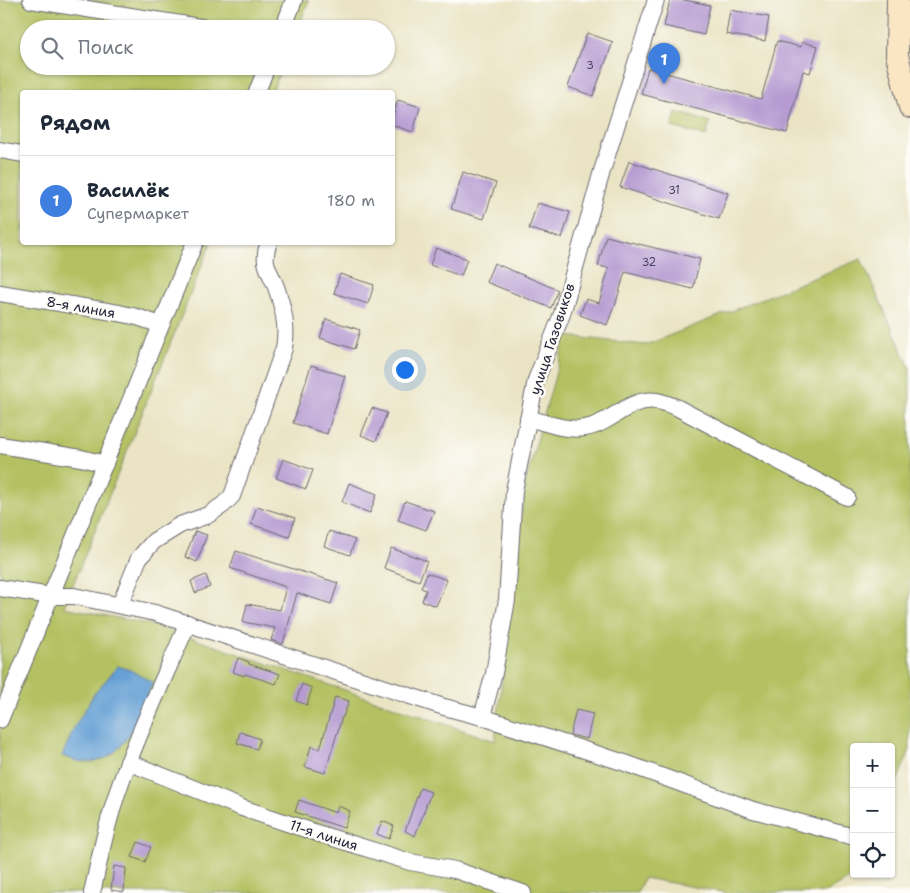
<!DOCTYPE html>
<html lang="ru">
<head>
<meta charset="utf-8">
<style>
  body { margin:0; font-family:"Shantell Sans",sans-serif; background:#f2f2f3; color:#1f2937 }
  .controls { position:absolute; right:15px; bottom:15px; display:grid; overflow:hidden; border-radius:5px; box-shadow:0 1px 4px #0004 }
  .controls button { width:45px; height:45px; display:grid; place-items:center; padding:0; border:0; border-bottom:1px solid #e0e1e3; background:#fff; color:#1f2937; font:25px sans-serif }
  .you { position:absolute; left:404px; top:369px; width:18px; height:18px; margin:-12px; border:4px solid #fff; border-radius:50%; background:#1a73e8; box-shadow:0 0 0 8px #1a73e833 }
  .badge { display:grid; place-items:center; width:32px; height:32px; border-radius:50%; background:#ea580c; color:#fff; font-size:16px; font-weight:700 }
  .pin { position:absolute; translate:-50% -41px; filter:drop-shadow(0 1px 2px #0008) }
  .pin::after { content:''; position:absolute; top:26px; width:18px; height:15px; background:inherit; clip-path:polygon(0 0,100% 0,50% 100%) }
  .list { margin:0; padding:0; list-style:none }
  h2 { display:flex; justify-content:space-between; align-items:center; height:65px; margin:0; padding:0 20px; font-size:21px }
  h2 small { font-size:16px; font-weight:400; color:#747a83 }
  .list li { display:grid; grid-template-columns:32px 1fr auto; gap:15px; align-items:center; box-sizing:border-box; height:90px; padding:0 20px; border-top:1px solid #e0e1e3 }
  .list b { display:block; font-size:19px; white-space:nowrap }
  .list p { margin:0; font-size:16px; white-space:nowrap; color:#747a83 }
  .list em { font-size:16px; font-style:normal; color:#747a83 }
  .icon { flex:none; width:28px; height:28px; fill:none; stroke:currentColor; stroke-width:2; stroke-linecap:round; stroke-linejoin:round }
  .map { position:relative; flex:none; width:910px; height:893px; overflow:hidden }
  .search { position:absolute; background:#fff; box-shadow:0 1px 4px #0004; left:20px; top:20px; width:375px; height:55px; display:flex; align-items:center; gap:12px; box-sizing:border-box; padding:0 18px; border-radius:28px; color:#747a83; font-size:19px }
  .panel { position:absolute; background:#fff; box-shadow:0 1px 4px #0004; left:20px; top:90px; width:375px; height:155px; border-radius:5px }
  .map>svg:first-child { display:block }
  .green { fill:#b4c162; stroke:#6b724e }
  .water { fill:#649fd4; stroke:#436088 }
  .building { fill:#b59bd2 }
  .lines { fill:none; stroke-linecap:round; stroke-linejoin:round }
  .street-casing { stroke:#68666b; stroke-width:18 }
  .secondary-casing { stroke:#68666b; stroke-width:24 }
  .street { stroke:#fff; stroke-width:16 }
  .secondary { stroke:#fbe6c3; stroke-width:22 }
  .labels { text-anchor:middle; stroke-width:5; stroke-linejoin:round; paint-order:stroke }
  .number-label { font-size:11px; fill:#474061 }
  .street-label { font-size:14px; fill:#22223b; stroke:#fdfcf7 }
</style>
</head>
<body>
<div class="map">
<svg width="910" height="893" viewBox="0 0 910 893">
  <rect width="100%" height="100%" fill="#fdfcf7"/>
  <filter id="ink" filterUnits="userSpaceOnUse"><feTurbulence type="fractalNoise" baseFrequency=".02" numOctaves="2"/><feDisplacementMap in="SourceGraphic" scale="10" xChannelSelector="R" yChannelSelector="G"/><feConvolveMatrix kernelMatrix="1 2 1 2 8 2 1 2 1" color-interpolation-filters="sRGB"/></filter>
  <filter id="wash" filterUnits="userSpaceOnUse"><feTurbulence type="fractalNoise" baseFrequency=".0096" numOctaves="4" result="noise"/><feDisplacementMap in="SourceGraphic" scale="20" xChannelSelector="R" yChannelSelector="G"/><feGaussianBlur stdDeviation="1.12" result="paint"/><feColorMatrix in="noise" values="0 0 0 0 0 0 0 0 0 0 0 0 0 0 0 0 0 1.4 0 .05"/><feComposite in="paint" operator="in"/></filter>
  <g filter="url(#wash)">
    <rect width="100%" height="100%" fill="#eae4c5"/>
    <g class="green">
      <polygon points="0,0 309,0 298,29 29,29 29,66 282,66 272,92 22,92 22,242 211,243 64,607 153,625 495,741 525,484 566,336 646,345 861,259 910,368 910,750 891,796 891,747 854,747 854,874 856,874 825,893 727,893 644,878 637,893 0,893"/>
      <polygon points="676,112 710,122 706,136 672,127"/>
    </g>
    <path class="water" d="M118,666l12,4 23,12c-13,30 -28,83 -68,80 -8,0 -16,-4 -23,-6l12,-28 20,-34z"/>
    <g id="blocks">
      <g class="building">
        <polygon points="670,0 684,0 710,5 704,35 664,26"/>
        <polygon points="730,10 769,17 765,41 726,34"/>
        <polygon points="587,33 613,42 593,96 568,87"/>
        <polygon points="777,41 801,47 802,42 818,46 810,73 803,71 787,133 641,94 648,68 761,99"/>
        <polygon points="398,100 420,107 413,132 392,125 392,118"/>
        <polygon points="629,161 728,193 719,219 620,187"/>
        <polygon points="463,172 496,183 484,219 451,209"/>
        <polygon points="537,203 570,212 562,238 529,229"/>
        <polygon points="606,236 700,259 693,289 625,272 615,306 614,306 607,325 580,315 586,299 599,303 609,268 598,266"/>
        <polygon points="436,248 467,259 461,276 430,265"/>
        <polygon points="494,263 558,290 551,308 486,282"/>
        <polygon points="340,274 374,285 368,304 334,293"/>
        <polygon points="326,319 360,330 354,349 320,338"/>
        <polygon points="311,365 345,376 327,434 293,423"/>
        <polygon points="372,408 387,413 376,441 361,435"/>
        <polygon points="283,459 313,470 306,489 276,478"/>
        <polygon points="349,483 377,494 370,513 342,502"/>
        <polygon points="405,501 434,511 426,530 398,520"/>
        <polygon points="257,506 295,518 289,537 251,524"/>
        <polygon points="195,531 207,535 197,562 185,557"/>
        <polygon points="329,531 355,540 350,555 324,546"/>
        <polygon points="391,548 427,561 419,581 384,568"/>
        <polygon points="236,551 338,583 331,604 297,593 283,644 271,640 275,628 243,622 247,604 280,610 286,587 230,568"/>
        <polygon points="427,573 447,580 436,606 422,601 426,590 421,588"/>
        <polygon points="206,575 210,587 195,593 191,581"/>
        <polygon points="238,658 249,662 249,664 280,674 276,684 245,674 244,676 233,672"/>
        <polygon points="302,684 312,688 307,705 296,701"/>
        <polygon points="335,697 349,701 343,717 342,717 325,773 305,767 311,746 320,749"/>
        <polygon points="576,710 593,714 587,739 570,735"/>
        <polygon points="240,732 260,739 257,749 237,743"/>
        <polygon points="420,788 431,792 415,836 405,831"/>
        <polygon points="299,800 336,813 338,806 350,811 344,828 295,812"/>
        <polygon points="382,821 394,826 389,839 377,834"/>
        <polygon points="138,842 151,847 145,862 132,857"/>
        <polygon points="114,866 126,868 124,892 111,890"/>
      </g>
    </g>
  </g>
  <g filter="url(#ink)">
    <use href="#blocks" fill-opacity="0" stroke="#68666b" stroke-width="1"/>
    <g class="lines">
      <g class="street-casing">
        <g id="street">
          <polyline points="31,0 212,29"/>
          <polyline points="283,29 294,0"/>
          <polyline points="257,92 267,66"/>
          <polyline points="0,150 22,154"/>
          <polyline points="0,293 119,313 137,317 161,325"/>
          <path d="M528,418c18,5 38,13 57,10 25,-3 45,-32 72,-27 6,1 13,4 19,6l171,90"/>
          <polyline points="0,445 81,458 105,464"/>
          <polyline points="0,588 51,596 74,596 155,613 444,707 482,717 625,763 753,810 854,837"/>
          <path d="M120,605l19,-47 15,-17 26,-16 28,-10 15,-10 9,-9 52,-148c4,-21 -1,-41 -8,-61 -7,-18 -15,-24 -7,-45"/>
          <polyline points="482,717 494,673 507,600 514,491 536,380 562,314 602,171 656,0"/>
          <polyline points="0,720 195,242"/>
          <polyline points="128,762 242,808 317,833 410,862 455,870 523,893"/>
          <path d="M92,893c8,-37 16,-75 29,-111 19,-54 44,-106 67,-159"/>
        </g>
      </g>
      <g class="secondary-casing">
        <polyline id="secondary" points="898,0 897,55 910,107"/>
      </g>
      <use href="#street" class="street"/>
      <use href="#secondary" class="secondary"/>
    </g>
  </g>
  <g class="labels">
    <g class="number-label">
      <text x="590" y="69">3</text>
      <text x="674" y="194">31</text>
      <text x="649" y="266">32</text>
    </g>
    <g class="street-label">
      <text transform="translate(81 307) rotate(10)" y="5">8-я линия</text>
      <text transform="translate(552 339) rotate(-72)" y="5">улица Газовиков</text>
      <text transform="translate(324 835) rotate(18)" y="5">11-я линия</text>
    </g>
  </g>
</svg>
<div class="controls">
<button>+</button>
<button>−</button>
<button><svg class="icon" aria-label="locate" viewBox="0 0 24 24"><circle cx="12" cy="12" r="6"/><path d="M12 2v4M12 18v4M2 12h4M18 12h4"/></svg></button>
</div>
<div class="you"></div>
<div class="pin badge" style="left:664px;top:84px;background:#3f7fe0">1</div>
<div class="search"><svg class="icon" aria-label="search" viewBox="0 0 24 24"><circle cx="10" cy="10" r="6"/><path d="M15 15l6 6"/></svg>Поиск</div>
<section class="panel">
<h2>Рядом<small></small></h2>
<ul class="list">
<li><span class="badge" style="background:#3f7fe0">1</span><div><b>Василёк</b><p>Супермаркет</p></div><em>180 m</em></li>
</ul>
</section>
</div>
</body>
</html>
